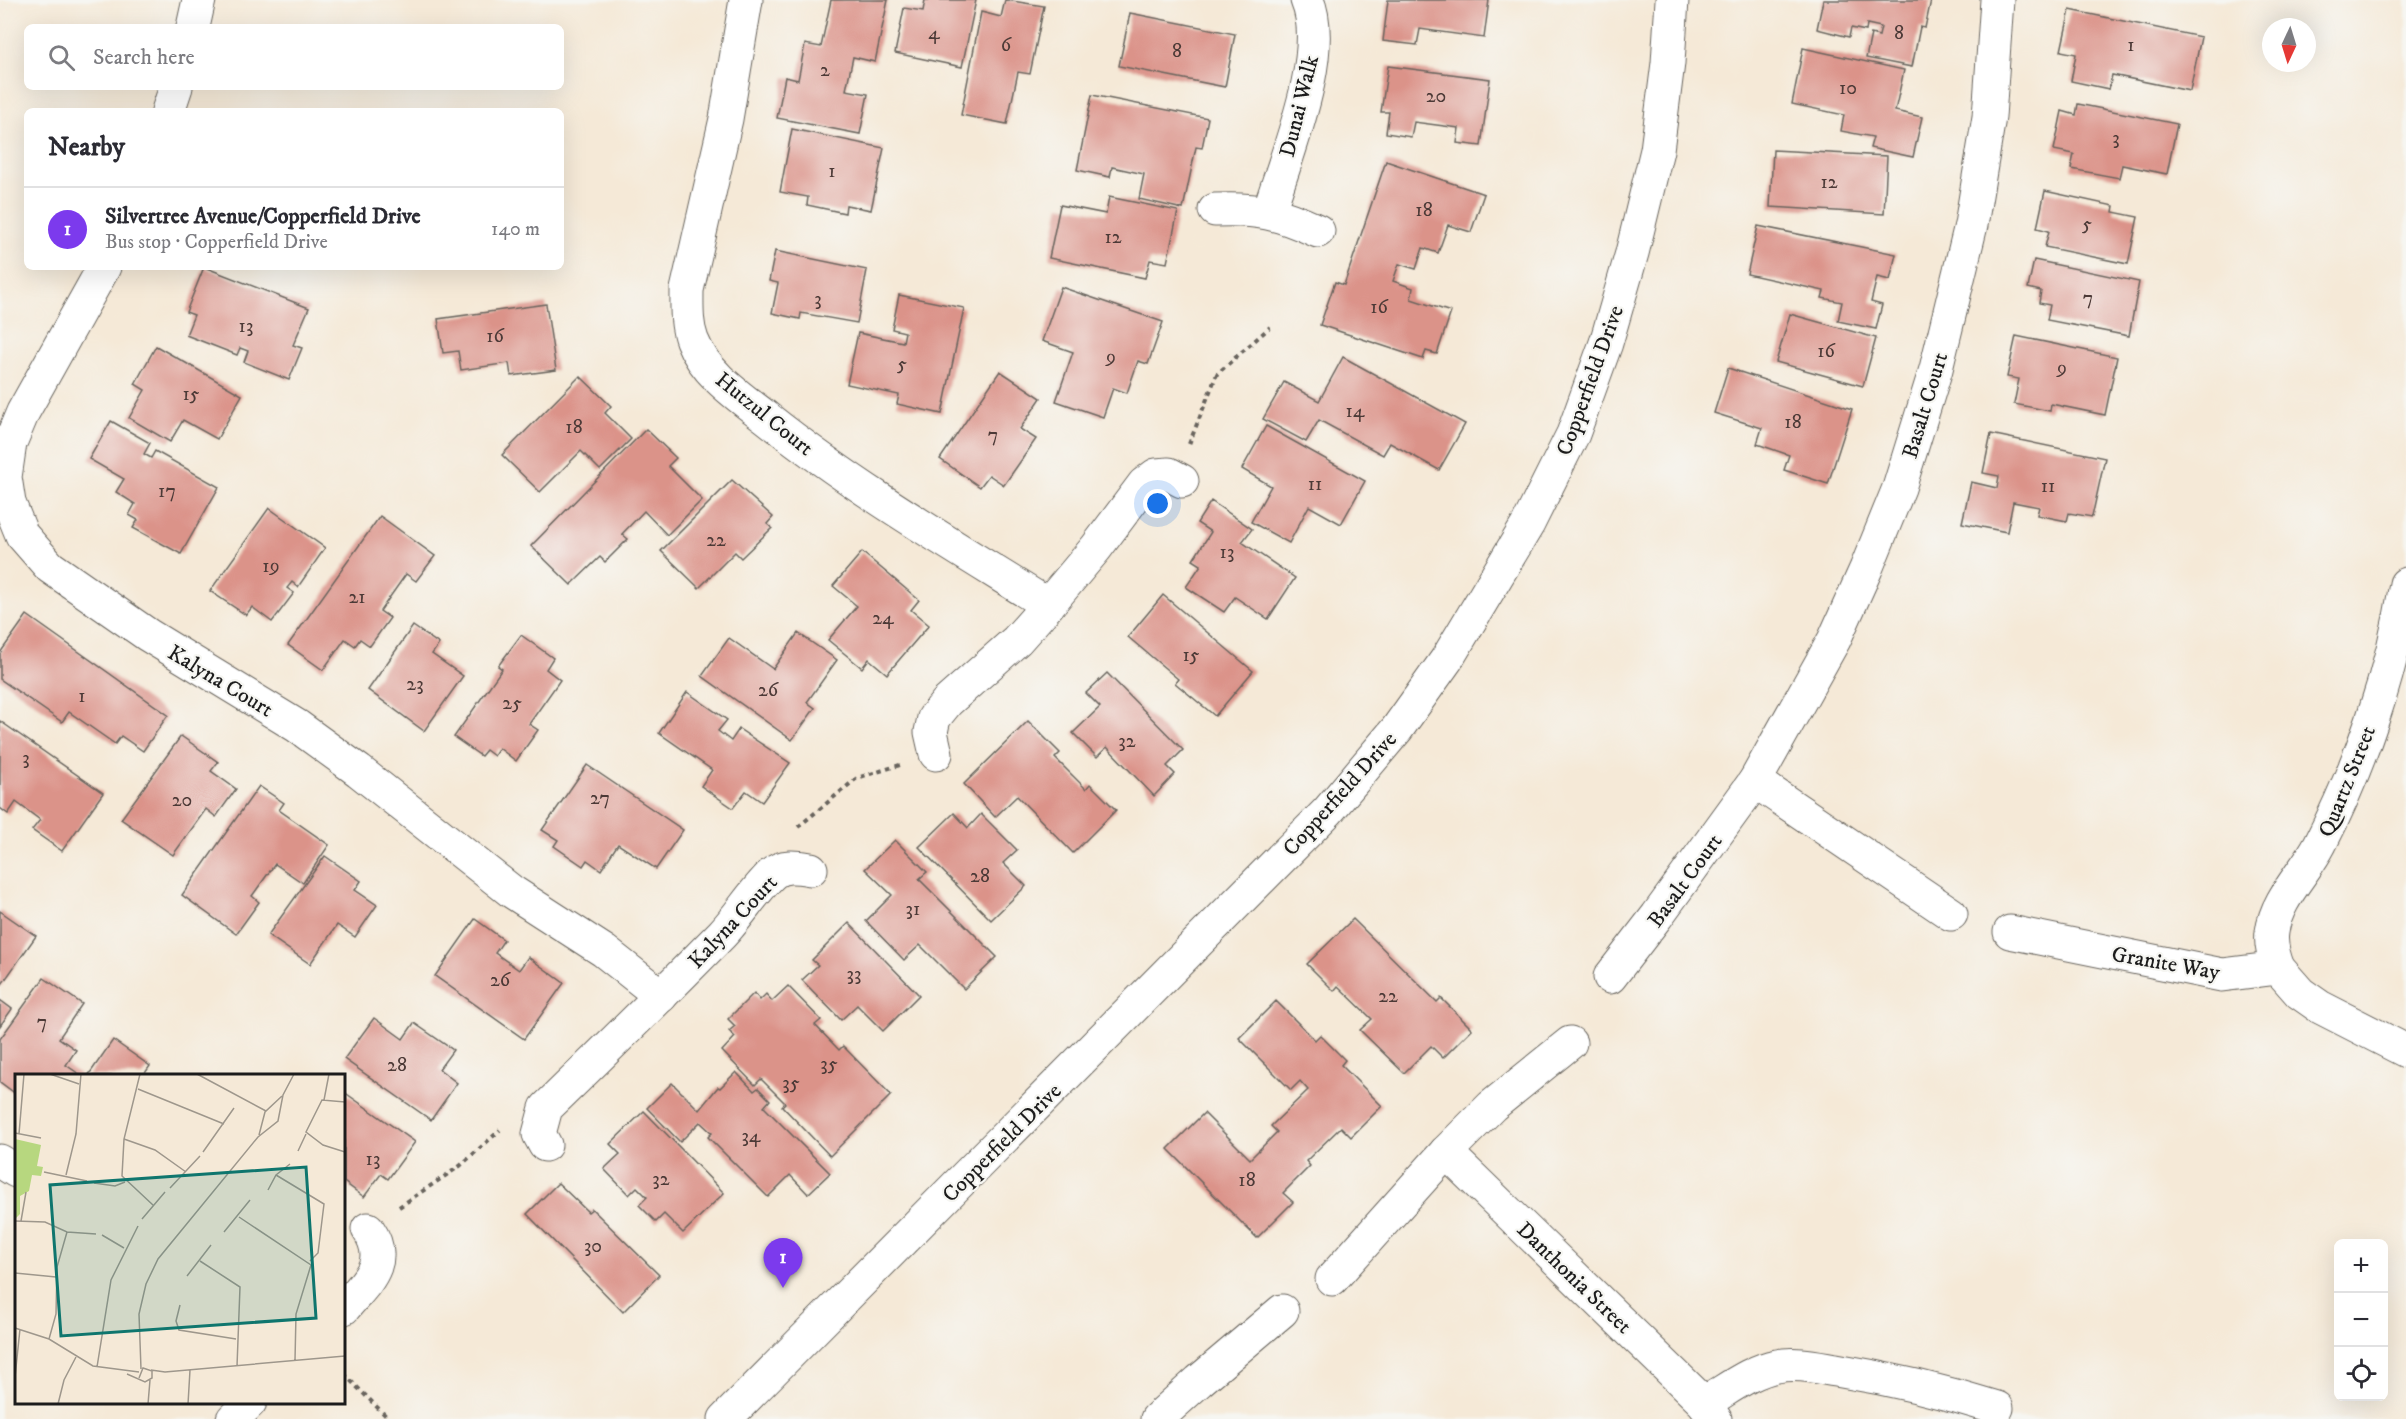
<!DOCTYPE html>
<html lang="en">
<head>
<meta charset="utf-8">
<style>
  body { margin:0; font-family:"IM FELL DW Pica",serif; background:#f7f7f7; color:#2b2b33 }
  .controls { position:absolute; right:18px; bottom:18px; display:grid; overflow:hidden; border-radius:9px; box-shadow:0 6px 24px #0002 }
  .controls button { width:54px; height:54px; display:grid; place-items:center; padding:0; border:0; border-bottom:2px solid #e1e1e2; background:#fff; color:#2b2b33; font:30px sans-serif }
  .compass { position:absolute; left:2262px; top:18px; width:54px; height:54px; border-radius:50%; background:#fff; box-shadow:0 6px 24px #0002; rotate:184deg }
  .you { position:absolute; left:1158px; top:504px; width:21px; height:21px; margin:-15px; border:4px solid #fff; border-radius:50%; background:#1a73e8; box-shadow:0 0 0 9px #1a73e833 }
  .badge { display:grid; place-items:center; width:39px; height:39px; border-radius:50%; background:#7c3aed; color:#fff; font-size:20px; font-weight:700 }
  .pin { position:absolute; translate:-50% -50px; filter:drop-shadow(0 2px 3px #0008) }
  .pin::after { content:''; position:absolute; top:32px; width:21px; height:18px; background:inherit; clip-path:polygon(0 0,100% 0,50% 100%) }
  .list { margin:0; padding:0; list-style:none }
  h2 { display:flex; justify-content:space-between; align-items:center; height:78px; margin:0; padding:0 24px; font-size:26px }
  h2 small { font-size:20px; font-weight:400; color:#7c7c81 }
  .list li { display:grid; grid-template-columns:39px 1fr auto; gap:18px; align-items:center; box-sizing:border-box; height:84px; padding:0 24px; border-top:2px solid #e1e1e2 }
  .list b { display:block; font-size:22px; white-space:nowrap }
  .list p { margin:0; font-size:20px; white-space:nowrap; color:#7c7c81 }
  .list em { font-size:20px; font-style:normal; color:#7c7c81 }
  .icon { flex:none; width:33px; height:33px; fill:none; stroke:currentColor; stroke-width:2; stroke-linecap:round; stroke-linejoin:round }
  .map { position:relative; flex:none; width:2406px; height:1419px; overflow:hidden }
  .search { position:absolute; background:#fff; box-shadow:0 6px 24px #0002; left:24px; top:24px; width:540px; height:66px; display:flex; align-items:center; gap:15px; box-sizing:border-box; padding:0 21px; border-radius:9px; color:#7c7c81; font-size:22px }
  .panel { position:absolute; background:#fff; box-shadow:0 6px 24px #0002; left:24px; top:108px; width:540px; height:162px; border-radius:9px }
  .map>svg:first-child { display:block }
  .building { fill:#db9389 }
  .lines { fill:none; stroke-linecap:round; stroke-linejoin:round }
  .minor-casing { stroke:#68645d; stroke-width:35 }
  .tertiary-casing { stroke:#68645d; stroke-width:35 }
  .path { stroke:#68645d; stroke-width:4; stroke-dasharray:4.5 4.5; stroke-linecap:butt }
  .minor { stroke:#fff; stroke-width:33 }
  .tertiary { stroke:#fff; stroke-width:33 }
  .labels { text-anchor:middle; stroke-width:4.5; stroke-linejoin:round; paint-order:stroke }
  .number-label { font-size:20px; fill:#4c3a37 }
  .street-label { font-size:22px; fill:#1c1c1c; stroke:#f6f6f2 }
  .inset-road { fill:none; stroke:#9e978c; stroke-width:1.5 }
  .view { fill:#0f766e; fill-opacity:0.15; stroke:#0f766e; stroke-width:3 }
  .inset-edge { fill:none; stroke:#1c1c1c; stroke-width:3 }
</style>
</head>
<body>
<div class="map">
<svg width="2406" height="1419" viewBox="0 0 2406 1419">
  <rect width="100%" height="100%" fill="#f6f6f2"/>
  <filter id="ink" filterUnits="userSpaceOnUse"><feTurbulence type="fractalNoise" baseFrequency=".0167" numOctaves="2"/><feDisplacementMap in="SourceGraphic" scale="12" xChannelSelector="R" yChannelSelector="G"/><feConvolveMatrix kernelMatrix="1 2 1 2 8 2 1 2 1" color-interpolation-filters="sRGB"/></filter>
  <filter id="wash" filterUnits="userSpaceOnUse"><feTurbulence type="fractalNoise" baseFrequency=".008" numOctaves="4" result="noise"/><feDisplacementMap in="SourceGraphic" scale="24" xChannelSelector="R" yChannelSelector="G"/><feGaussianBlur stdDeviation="1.35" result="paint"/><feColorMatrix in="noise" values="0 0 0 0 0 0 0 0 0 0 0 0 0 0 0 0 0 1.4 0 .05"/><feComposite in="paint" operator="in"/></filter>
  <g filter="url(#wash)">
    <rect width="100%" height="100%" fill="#f5e9d7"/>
    <g id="blocks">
      <g class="building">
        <polygon points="831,0 888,0 875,62 853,57 846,90 868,94 860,134 777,118 785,77 798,80 805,44 821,47"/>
        <polygon points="925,0 976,0 962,67 895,53 904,8 923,11"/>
        <polygon points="1005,0 1044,6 1030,74 1018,72 1007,124 961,115 981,12 1001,17"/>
        <polygon points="1388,0 1489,0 1484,38 1420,29 1417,45 1383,41"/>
        <polygon points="1823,0 1931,0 1925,28 1920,27 1912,67 1866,58 1871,34 1879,36 1881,27 1867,24 1866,31 1851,28 1849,37 1817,29"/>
        <polygon points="2070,10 2201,37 2190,91 2112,75 2109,89 2071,81 2076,54 2061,51"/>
        <polygon points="1130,13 1235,34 1225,87 1119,66"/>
        <polygon points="1803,48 1904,70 1895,111 1922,117 1913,157 1870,148 1873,137 1841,131 1844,115 1792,104"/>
        <polygon points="1388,66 1490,79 1481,146 1457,143 1459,128 1414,122 1411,137 1386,133 1389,112 1381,112"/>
        <polygon points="1092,95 1208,118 1202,148 1196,147 1183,209 1139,199 1144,174 1112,167 1110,177 1077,170"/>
        <polygon points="2078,104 2177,124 2167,174 2122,165 2119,178 2071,169 2074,154 2054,150 2062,111 2076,115"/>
        <polygon points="792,129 884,148 871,210 846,205 845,213 807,205 808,197 780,192"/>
        <polygon points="1773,150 1887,156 1884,214 1770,207"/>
        <polygon points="1386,161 1484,194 1471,232 1448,225 1438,253 1423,248 1416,269 1399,264 1393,281 1413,288 1411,299 1451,312 1437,354 1426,351 1423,359 1320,325 1335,282 1344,285"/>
        <polygon points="2045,191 2114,206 2113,212 2138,217 2128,264 2045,247 2049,231 2037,228"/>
        <polygon points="1109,197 1178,211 1167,263 1150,260 1145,278 1049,258 1060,205 1106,214"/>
        <polygon points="1758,226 1896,254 1890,280 1877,277 1871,302 1882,305 1876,329 1838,321 1842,302 1822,298 1824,291 1747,274"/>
        <polygon points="775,251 867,270 857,323 801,313 800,319 772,313 778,283 769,281"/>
        <polygon points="2034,260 2139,282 2129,336 2047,320 2050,305 2039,303 2041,291 2028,288"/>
        <polygon points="204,267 309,308 293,345 302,348 289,380 244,362 248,351 240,348 237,355 186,335 194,315 186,312"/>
        <polygon points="1061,287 1163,322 1148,364 1138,361 1127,393 1113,388 1103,417 1056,401 1073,352 1042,341"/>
        <polygon points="899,295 964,308 942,414 897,404 899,395 847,384 858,333 903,342 905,332 892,329"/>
        <polygon points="546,304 556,370 511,376 509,363 461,370 458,351 443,353 438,319"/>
        <polygon points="1790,314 1876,338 1863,386 1776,362"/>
        <polygon points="2016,336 2117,357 2105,415 2051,404 2050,411 2014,404 2019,379 2007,377"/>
        <polygon points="156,346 242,395 217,439 183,420 170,442 129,418 145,390 135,384"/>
        <polygon points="1343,357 1465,424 1439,470 1390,443 1383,455 1319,420 1306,442 1263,419 1284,382 1319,401"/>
        <polygon points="1728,368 1852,409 1828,484 1784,470 1789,455 1757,444 1762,428 1714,413"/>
        <polygon points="1000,371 1041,398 1020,429 1036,439 1004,485 989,475 980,487 940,459"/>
        <polygon points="580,376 611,406 605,413 631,439 600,470 581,451 540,492 502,455"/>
        <polygon points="111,421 150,443 144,454 151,458 155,451 219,487 181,554 133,528 138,520 129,515 135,504 116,492 124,479 89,459"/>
        <polygon points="1266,426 1365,481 1341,524 1309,506 1289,543 1251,522 1271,486 1242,469"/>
        <polygon points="646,429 676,458 668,466 702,500 667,535 644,511 622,534 628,539 605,562 600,557 571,585 531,546"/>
        <polygon points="1991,434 2105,458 2092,517 2069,513 2067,521 2037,515 2039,507 2013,502 2007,532 1962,523 1971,482 1997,488 1999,476 1983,473"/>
        <polygon points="732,480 773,517 767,524 772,528 741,558 735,552 699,588 661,551"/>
        <polygon points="1211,501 1252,529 1242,542 1295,578 1268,619 1235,597 1224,612 1186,587 1201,565 1193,560 1211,532 1197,523"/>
        <polygon points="269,508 325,548 298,587 292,582 287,588 294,593 272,622 252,607 246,615 210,591"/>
        <polygon points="380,516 435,556 416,581 406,574 380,611 390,618 370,646 360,639 355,646 345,639 323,670 288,645"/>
        <polygon points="862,552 919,600 911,610 929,625 887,674 869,659 862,668 828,640 857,606 833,586"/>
        <polygon points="1163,595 1253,671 1215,716 1175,683 1178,679 1128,637"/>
        <polygon points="27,615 168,715 143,751 121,736 115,744 69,712 62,722 0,679 0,653"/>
        <polygon points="413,626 439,644 432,654 463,676 424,731 368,690"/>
        <polygon points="798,633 837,660 807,702 815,708 792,740 702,676 729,638 773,669"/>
        <polygon points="521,635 553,658 546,669 560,680 529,724 538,730 516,761 499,748 494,756 486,750 481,756 454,737 502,669 498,666"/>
        <polygon points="1107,673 1183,750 1167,766 1175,774 1154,796 1107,747 1097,757 1073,733 1100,707 1086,693"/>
        <polygon points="687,692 727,720 718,731 731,741 739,729 790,763 762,802 746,791 733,808 701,786 712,770 659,733"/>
        <polygon points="0,721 103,793 62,851 32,830 40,820 16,802 8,814 0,808"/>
        <polygon points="1028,721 1060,753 1055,758 1086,789 1090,784 1116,810 1073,853 1017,796 995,817 964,784"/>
        <polygon points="181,736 218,762 211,771 236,789 216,817 206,809 173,855 121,819"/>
        <polygon points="587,765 683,830 656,869 618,844 601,870 587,860 583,866 554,846 558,840 542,830"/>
        <polygon points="259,786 284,803 279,810 329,845 303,883 275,864 252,896 259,902 236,934 182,895"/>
        <polygon points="954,813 968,828 981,814 1017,850 1003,863 1026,886 991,920 919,847"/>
        <polygon points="895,840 927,872 919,879 997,957 964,989 920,945 904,960 866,921 892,895 865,869"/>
        <polygon points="325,856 361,881 355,890 377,905 355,937 337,925 310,964 268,935"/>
        <polygon points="0,911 36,936 0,987"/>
        <polygon points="475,919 504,940 495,953 519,970 528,957 564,983 524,1039 435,976"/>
        <polygon points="1353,919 1437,1002 1441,998 1472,1029 1443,1058 1431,1046 1404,1073 1360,1030 1372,1019 1338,986 1334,991 1307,964"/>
        <polygon points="849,923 919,995 883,1031 857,1005 841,1020 802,980 818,965 812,960"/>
        <polygon points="44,978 82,1004 59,1038 76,1050 66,1065 82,1076 16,1076 16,1094 0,1082 0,1039"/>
        <polygon points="788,986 821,1020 815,1025 839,1050 843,1046 891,1095 830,1156 782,1106 785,1103 761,1079 755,1085 722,1051 735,1037 729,1031 735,1026 728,1019 754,993 760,1000 766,994 772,1001"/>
        <polygon points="0,1000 12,1009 0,1026"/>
        <polygon points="1276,1001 1315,1040 1320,1035 1345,1060 1341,1065 1382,1106 1351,1137 1341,1127 1306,1161 1310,1166 1283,1193 1293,1202 1257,1238 1168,1149 1204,1113 1250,1159 1277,1132 1271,1126 1308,1090 1300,1081 1291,1090 1239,1038"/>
        <polygon points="374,1018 403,1039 414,1023 453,1050 439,1069 457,1083 431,1120 344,1059"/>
        <polygon points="113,1040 150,1066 143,1076 88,1076"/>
        <polygon points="736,1072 754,1091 758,1088 770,1100 764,1107 830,1173 808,1194 790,1175 768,1197 708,1137 712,1133 700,1122 680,1142 647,1108 672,1083 699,1110 718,1087 720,1088"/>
        <polygon points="344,1092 415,1142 388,1179 381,1174 364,1197 344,1182"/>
        <polygon points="644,1111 724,1193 683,1233 664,1214 656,1222 639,1205 647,1197 637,1187 629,1195 604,1169 620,1154 610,1144"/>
        <polygon points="558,1183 588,1212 592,1209 659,1275 623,1312 527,1214"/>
      </g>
    </g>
  </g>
  <g filter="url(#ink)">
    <use href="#blocks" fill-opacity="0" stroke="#68645d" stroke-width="1.5"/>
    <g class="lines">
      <g class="minor-casing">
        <g id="minor">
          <path d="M746,0l-20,119 -39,171c0,17 -1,34 5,50 13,34 48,57 75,78 88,70 185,127 281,187"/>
          <polyline points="193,27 199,0"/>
          <polyline points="168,111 176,87"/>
          <path d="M1215,210c43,-2 64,3 103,21"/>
          <path d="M1269,212c16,-54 61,-159 38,-212"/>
          <polyline points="104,267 23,412 10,443 5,477 9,503 22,535 50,567 148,635 297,726 359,771 511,891 604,951 661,996"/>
          <polyline points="936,754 931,732 934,718 947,702 1017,640 1048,605 1096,548 1144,484 1156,475 1169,474 1182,481"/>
          <polyline points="1755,781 1951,914"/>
          <polyline points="2010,932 2222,975 2278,968 2300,993 2320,1007 2406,1051"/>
          <path d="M2278,968c-4,-11 -8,-24 -6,-36 4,-33 33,-59 48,-88 41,-80 72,-171 86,-260"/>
          <polyline points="1610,977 1657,916 1755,781 1834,640 1866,569 1899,488 1936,369 1971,225 1989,117 1997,0"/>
          <path d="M545,1145l-6,-11 7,-26c59,-57 118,-115 176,-174 17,-18 32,-43 50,-60 11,-10 26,-7 39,-5"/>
          <polyline points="1446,1152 1704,1403 1715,1419"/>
          <polyline points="0,1161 16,1171"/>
          <polyline points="1332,1279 1446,1152 1492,1106 1570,1043"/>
          <path d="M344,1308c22,-26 47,-45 24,-79"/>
          <path d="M1704,1403c23,-13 46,-32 73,-37 19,-4 40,1 59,4 55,9 107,21 161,38"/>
          <polyline points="233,1419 250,1402"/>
          <polyline points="1157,1419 1199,1381 1282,1311"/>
        </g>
      </g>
      <g class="tertiary-casing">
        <polyline id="tertiary" points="725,1419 1328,811 1397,729 1447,659 1528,524 1573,434 1606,343 1632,253 1657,150 1668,63 1672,0"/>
      </g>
      <g class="path">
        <polyline points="1189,444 1217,374 1270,327"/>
        <polyline points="798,827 857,778 900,765"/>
        <polyline points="399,1207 460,1166 500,1130"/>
        <polyline points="344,1374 389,1419"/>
      </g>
      <use href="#minor" class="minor"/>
      <use href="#tertiary" class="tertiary"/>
    </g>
  </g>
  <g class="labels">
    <g class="number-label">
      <text x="934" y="39">4</text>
      <text x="1899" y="39">8</text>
      <text x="1006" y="51">6</text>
      <text x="2131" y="51">1</text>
      <text x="1177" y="57">8</text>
      <text x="825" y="76">2</text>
      <text x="1848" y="94">10</text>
      <text x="1436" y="102">20</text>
      <text x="2116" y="144">3</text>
      <text x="832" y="177">1</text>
      <text x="1829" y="188">12</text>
      <text x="1424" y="216">18</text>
      <text x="2087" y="230">5</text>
      <text x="1113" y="243">12</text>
      <text x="2088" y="304">7</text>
      <text x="818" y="305">3</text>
      <text x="1379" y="313">16</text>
      <text x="246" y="332">13</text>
      <text x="495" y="342">16</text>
      <text x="1826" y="357">16</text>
      <text x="1111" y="363">9</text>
      <text x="902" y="370">5</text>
      <text x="2062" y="374">9</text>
      <text x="191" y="400">15</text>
      <text x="1355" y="417">14</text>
      <text x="1793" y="428">18</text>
      <text x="574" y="433">18</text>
      <text x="993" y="441">7</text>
      <text x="1315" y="490">11</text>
      <text x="2048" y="492">11</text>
      <text x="167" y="497">17</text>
      <text x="716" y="546">22</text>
      <text x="1227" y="558">13</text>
      <text x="271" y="572">19</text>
      <text x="357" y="603">21</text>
      <text x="883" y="624">24</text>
      <text x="1191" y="661">15</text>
      <text x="415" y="690">23</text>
      <text x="768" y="696">26</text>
      <text x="82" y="702">1</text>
      <text x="512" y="709">25</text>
      <text x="1127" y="747">32</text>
      <text x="26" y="764">3</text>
      <text x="600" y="804">27</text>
      <text x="182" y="806">20</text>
      <text x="980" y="882">28</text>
      <text x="913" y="915">31</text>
      <text x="854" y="980">33</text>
      <text x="500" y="986">26</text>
      <text x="1388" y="1002">22</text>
      <text x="42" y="1028">7</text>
      <text x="829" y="1070">35</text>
      <text x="397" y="1071">28</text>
      <text x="791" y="1089">35</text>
      <text x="751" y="1142">34</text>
      <text x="373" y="1165">13</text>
      <text x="661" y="1185">32</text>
      <text x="1247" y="1186">18</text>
      <text x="593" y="1252">30</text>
    </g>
    <g class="street-label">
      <text transform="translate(1298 106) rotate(-76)" y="8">Dunai Walk</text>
      <text transform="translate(1589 380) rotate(-70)" y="8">Copperfield Drive</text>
      <text transform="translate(1924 405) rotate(-73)" y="8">Basalt Court</text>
      <text transform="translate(765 413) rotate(39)" y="8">Hutzul Court</text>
      <text transform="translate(221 680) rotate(31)" y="8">Kalyna Court</text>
      <text transform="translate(2346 781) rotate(-68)" y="8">Quartz Street</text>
      <text transform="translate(1339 793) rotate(-48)" y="8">Copperfield Drive</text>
      <text transform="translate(1684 880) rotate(-54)" y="8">Basalt Court</text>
      <text transform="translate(732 921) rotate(-47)" y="8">Kalyna Court</text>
      <text transform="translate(2166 962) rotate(10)" y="8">Granite Way</text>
      <text transform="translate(1001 1142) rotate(-45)" y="8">Copperfield Drive</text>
      <text transform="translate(1575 1277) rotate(44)" y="8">Danthonia Street</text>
    </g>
  </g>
  <g transform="translate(15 1074)">
    <rect width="330" height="330" fill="#f5e9d7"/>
    <path d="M0,65l26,6 -4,21 6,1 -2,9 -9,-1 -3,16 -9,5v18l-5,5z" fill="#b7d77f"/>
    <path class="inset-road" d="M35,0l29,10M125,0l-16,65 -2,37 32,30M182,0l69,37M123,15l86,35M309,26l5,-26M330,28l-23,-2 -16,32 17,13 22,7M0,59l26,5M4,60l5,-60M244,61l6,-23 17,-16M109,65l31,11 31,22M283,77l8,-17M188,78l31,-44M29,98l43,9M51,101l10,-41 5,-60M261,101l48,29 -6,49 -8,8M79,109l21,3 10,-4M155,114l30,-32M253,116l8,-15 14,-11M224,143l72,48 -15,49 -1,46M127,145l23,-27M0,147l30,1 22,10 29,2M6,147l5,-29M209,158l26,-32M87,161l22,13M185,187l40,26 -3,79M0,199l41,4M172,202l24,-31M165,231l-4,16 3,9 57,9M0,254l34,11 44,27 46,6M34,265l7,-25 1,-47 10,-35M82,293l14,-87 27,-54M126,295l-2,-55 7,-30 12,-25 100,-122 20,-16 5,-26 11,-21M136,296l14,2 180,-16M112,300l18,8 7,-4v-7l-9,-3 -4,10M0,303l5,-48M43,330l6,-24 12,-23M133,330l2,-24M173,330l2,-34"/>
    <path class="view" d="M291,93l10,151 -255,18 -11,-151z"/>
    <rect width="330" height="330" class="inset-edge"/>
  </g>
</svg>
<div class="controls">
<button>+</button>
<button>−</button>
<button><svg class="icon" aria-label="locate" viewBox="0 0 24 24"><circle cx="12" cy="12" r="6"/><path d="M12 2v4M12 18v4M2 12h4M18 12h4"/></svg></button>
</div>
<svg class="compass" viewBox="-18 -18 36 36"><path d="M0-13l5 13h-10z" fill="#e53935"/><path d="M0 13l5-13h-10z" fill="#7c7c81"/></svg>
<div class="you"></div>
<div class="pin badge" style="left:783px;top:1288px">1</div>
<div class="search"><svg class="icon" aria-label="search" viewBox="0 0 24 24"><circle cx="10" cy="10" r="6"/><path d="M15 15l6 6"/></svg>Search here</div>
<section class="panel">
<h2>Nearby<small></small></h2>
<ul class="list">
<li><span class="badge">1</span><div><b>Silvertree Avenue/Copperfield Drive</b><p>Bus stop · Copperfield Drive</p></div><em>140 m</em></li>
</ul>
</section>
</div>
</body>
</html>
